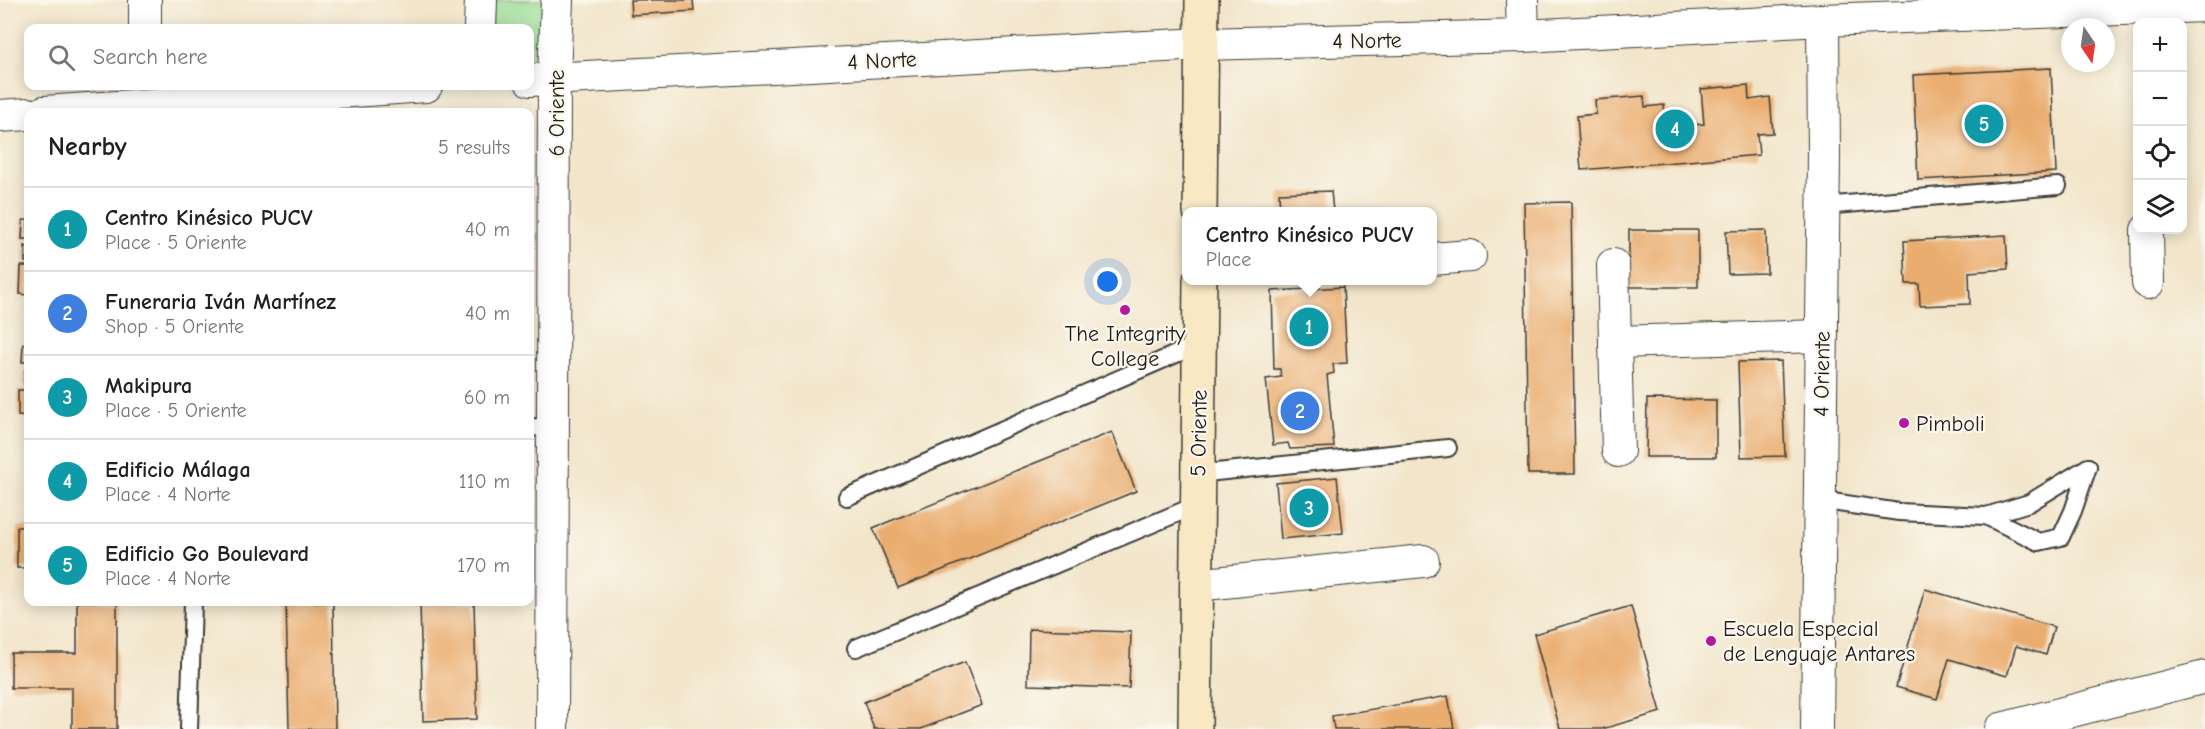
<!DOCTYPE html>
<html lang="en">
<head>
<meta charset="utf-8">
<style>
  body { margin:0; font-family:"Comic Neue",sans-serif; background:#f2f2f2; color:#202124 }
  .controls { position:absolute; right:18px; top:18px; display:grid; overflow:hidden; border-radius:12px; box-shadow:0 3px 15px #0003 }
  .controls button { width:54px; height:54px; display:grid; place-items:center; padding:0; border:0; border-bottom:2px solid #e0e0e0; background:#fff; color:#202124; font:30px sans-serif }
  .compass { position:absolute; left:2061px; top:18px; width:54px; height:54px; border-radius:50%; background:#fff; box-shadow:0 3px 15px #0003; rotate:167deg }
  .you { position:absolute; left:1108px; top:282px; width:21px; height:21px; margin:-15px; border:4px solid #fff; border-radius:50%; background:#1a73e8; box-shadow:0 0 0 9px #1a73e833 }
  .badge { display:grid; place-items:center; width:39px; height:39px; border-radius:50%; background:#b5179e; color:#fff; font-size:20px; font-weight:700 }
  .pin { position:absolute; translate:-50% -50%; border:3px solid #fff; box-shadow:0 2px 6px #0006 }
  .popup { position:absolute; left:1182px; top:207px; width:255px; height:78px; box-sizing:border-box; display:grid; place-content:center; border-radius:12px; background:#fff; filter:drop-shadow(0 2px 4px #0005); font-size:20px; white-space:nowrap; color:#757577 }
  .popup b { font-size:22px; color:#202124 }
  .popup::after { content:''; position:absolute; left:50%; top:100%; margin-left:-12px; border:12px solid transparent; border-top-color:#fff }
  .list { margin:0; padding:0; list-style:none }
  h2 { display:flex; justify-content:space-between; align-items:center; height:78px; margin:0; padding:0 24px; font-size:26px }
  h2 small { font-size:20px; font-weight:400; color:#757577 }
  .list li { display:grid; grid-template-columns:39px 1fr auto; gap:18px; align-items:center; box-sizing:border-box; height:84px; padding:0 24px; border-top:2px solid #e0e0e0 }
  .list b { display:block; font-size:22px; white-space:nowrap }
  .list p { margin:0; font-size:20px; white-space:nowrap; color:#757577 }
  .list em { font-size:20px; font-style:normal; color:#757577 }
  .icon { flex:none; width:33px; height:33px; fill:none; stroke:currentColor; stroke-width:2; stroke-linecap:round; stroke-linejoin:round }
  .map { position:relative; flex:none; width:2205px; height:729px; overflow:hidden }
  .search { position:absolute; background:#fff; box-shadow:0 3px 15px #0003; left:24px; top:24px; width:510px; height:66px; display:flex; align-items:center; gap:15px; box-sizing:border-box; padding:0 21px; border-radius:12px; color:#757577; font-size:22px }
  .panel { position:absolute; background:#fff; box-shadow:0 3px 15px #0003; left:24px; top:108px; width:510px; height:498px; border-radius:12px }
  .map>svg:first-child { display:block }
  .green { fill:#9add95; stroke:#5b7c58; stroke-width:1.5 }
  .building { fill:#eaad6f }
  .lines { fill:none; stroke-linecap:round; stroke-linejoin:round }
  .service-casing { stroke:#3c3a36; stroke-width:20 }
  .minor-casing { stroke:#3c3a36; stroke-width:34 }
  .secondary-casing { stroke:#3c3a36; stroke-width:36 }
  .service { stroke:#fff; stroke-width:16 }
  .minor { stroke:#fff; stroke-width:32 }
  .secondary { stroke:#f8e8c3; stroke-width:33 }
  .poi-dot { fill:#b5179e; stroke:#fbf7ec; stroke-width:2 }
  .labels { text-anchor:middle; stroke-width:4.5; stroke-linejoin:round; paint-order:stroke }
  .street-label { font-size:22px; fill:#1c1c1c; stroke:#fbf7ec }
  .poi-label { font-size:22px; fill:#1c1c1c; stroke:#fbf7ec; text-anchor:start }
</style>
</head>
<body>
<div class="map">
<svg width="2205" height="729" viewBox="0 0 2205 729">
  <rect width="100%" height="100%" fill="#fbf7ec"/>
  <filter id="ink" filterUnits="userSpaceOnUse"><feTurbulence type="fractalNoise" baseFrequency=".0167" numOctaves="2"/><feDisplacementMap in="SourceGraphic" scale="12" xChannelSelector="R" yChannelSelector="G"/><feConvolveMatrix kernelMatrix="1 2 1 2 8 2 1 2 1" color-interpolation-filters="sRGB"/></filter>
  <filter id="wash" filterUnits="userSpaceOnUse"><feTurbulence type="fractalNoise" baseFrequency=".008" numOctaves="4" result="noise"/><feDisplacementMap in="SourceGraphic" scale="24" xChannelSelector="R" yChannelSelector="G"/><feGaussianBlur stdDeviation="1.35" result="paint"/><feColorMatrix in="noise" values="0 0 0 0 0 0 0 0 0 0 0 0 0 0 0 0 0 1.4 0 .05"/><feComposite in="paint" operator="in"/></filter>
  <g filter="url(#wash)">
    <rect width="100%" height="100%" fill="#f2e5ca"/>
    <polygon class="green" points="492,0 546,0 545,61 530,62 530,28 492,28"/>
    <g id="blocks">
      <g class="building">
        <polygon points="630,0 693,0 694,11 631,15"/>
        <polygon points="2051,68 2056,172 1918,180 1913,75"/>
        <polygon points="1748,85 1749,100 1770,97 1773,133 1757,134 1759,155 1581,170 1577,116 1596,114 1595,100 1644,96 1645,107 1664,105 1665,115 1686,113 1688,125 1704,124 1701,89"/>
        <polygon points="1331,191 1333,212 1280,212 1279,193"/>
        <polygon points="1571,202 1575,474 1528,474 1524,203"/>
        <polygon points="23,220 28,220 28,239 22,239"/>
        <rect x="1629" y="230" width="69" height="57"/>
        <polygon points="1766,230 1767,273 1728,274 1726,231"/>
        <polygon points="2006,235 2008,269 1969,272 1970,304 1920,306 1919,284 1906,284 1904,241"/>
        <polygon points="25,246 28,247 28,262 25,262"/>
        <polygon points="21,266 28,266 28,295 20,294"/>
        <polygon points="1343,287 1347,363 1333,364 1334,373 1327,375 1334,447 1290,449 1288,443 1273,445 1266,379 1281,377 1280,369 1274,369 1272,291"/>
        <polygon points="23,344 28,344 28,362 22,362"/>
        <polygon points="1781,361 1785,456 1741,457 1738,362"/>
        <polygon points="25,370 28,370 28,385 24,385"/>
        <polygon points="18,390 28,390 28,417 18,416"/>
        <polygon points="1647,399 1716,400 1716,457 1646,457"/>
        <polygon points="1112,432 1136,491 898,588 873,528"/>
        <polygon points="1337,477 1343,533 1281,539 1276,483"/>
        <rect x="17" y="527" width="11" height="41"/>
        <polygon points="1925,589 2054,627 2046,655 2016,646 2007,676 1949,659 1937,699 1896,687"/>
        <polygon points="77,602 117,602 117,729 72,729 72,688 11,688 11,653 77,653"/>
        <polygon points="286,602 333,602 335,729 289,729"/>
        <polygon points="420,602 474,602 477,719 423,721"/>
        <polygon points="1631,606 1661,712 1602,729 1560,729 1534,634"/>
        <polygon points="1029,629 1131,632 1129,688 1028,685"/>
        <polygon points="965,662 982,705 921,729 874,729 864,702"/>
        <polygon points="1448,696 1454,729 1334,729 1332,716"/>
      </g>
    </g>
  </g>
  <g filter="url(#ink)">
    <use href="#blocks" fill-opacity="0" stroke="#3c3a36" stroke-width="1.5"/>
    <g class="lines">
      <g class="service-casing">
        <g id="service">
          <polyline points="325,112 327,91"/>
          <polyline points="1823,206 2058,186"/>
          <polyline points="530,427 554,428"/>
          <polyline points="1197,474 1448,448"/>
          <polyline points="847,497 1199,344"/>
          <polyline points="1819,500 1899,512 1986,516 2029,503 2088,467"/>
          <polyline points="1986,516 2039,542 2061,537 2073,511 2088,467"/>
          <polyline points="856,648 1197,505"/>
          <polyline points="189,729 193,602"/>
        </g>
      </g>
      <g class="minor-casing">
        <g id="minor">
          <polyline points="145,0 145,28"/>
          <polyline points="1522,0 1523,36"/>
          <polyline points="480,28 481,0"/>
          <polyline points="530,80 1202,44 1523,36 1823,20 2205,6"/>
          <polyline points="44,112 426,86"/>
          <polyline points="0,116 28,114"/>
          <polyline points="2147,230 2148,283"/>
          <polyline points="1432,259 1470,256"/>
          <polyline points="1613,265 1618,451"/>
          <polyline points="1615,342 1822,336"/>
          <polyline points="1196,585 1423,561"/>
          <polyline points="552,729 554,78 557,0"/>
          <polyline points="1817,729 1824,156 1823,20"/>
          <polyline points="2001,729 2205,677"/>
        </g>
      </g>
      <g class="secondary-casing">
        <g id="secondary">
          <polyline points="1200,212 1202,0"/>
          <polyline points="1195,729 1200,280"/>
        </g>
      </g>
      <use href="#service" class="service"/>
      <use href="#minor" class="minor"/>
      <use href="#secondary" class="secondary"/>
    </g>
  </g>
  <g class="poi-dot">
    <circle cx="1125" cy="310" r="6"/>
    <circle cx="1904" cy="423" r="6"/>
    <circle cx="1711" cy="641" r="6"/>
  </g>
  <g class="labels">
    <g class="street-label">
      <text transform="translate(1367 40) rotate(-1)" y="8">4 Norte</text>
      <text transform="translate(882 60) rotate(-3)" y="8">4 Norte</text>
      <text transform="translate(556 113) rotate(-90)" y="8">6 Oriente</text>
      <text transform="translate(1821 374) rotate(-89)" y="8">4 Oriente</text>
      <text transform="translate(1198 433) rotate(-89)" y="8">5 Oriente</text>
    </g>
    <g class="poi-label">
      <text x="1125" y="341" text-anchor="middle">The Integrity<tspan x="1125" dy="25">College</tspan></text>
      <text x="1916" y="431">Pimboli</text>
      <text x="1723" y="636">Escuela Especial<tspan x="1723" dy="25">de Lenguaje Antares</tspan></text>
    </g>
  </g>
</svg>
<div class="controls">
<button>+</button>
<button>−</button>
<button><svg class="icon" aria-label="locate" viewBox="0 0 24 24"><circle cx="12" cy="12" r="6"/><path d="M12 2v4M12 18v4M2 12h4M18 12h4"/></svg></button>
<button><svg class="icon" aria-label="layers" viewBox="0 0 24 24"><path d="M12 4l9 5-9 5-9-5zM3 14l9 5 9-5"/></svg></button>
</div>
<svg class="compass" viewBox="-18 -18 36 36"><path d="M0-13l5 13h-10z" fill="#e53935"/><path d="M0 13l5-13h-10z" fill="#757577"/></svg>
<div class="you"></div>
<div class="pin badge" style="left:1309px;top:327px;background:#0f9aa8">1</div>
<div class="popup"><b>Centro Kinésico PUCV</b>Place</div>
<div class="pin badge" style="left:1300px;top:411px;background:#3f7fe0">2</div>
<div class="pin badge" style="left:1309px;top:508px;background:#0f9aa8">3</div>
<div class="pin badge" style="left:1675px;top:129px;background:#0f9aa8">4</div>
<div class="pin badge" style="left:1984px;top:124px;background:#0f9aa8">5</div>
<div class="search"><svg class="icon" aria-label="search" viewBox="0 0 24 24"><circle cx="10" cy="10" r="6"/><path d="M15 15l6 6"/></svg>Search here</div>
<section class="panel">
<h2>Nearby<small>5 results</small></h2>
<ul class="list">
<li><span class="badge" style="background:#0f9aa8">1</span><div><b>Centro Kinésico PUCV</b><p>Place · 5 Oriente</p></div><em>40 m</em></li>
<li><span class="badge" style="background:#3f7fe0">2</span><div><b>Funeraria Iván Martínez</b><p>Shop · 5 Oriente</p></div><em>40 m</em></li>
<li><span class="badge" style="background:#0f9aa8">3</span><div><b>Makipura</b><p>Place · 5 Oriente</p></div><em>60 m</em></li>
<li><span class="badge" style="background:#0f9aa8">4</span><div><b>Edificio Málaga</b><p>Place · 4 Norte</p></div><em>110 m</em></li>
<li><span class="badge" style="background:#0f9aa8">5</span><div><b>Edificio Go Boulevard</b><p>Place · 4 Norte</p></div><em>170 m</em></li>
</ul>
</section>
</div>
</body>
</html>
